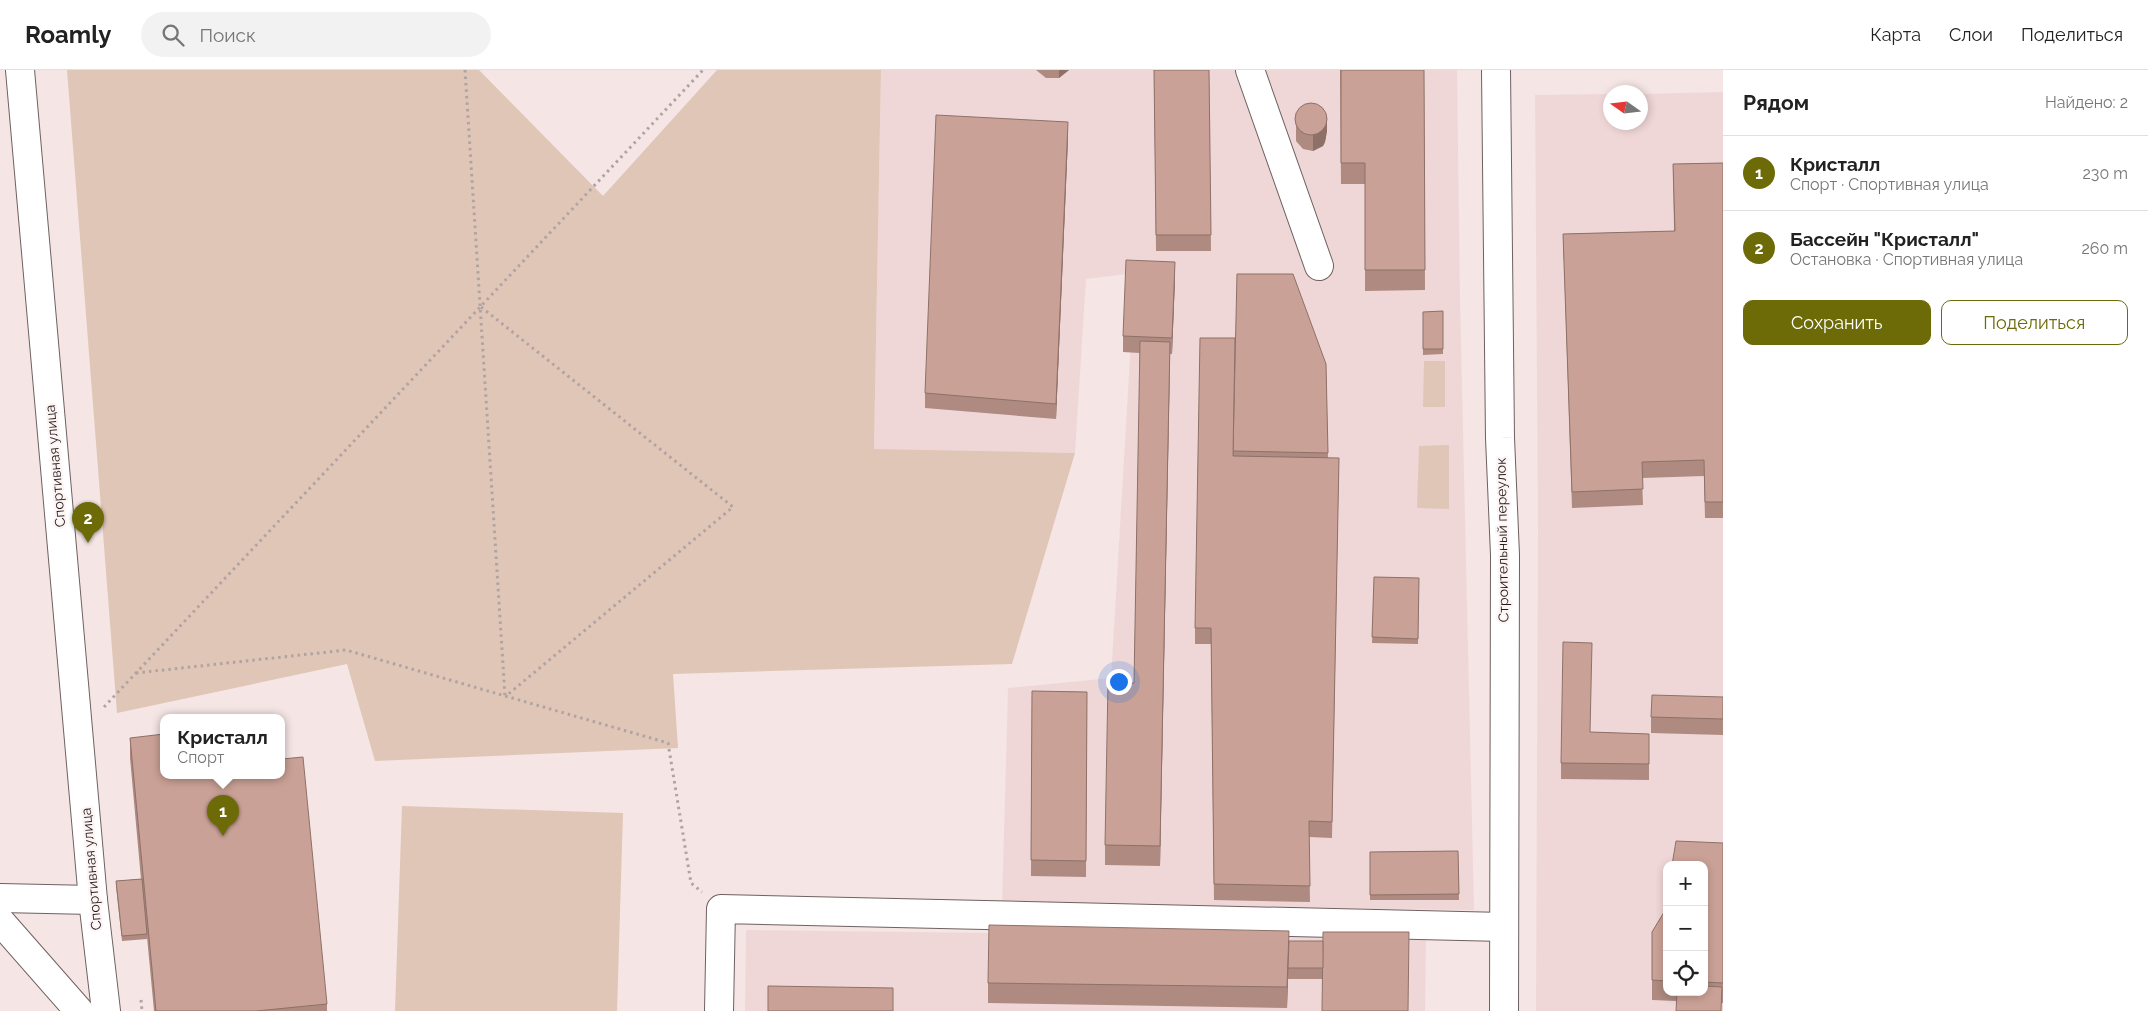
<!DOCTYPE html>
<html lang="ru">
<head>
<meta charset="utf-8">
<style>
  body { margin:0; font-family:Raleway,sans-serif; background:#f2f2f2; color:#222 }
  .controls { position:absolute; right:15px; bottom:15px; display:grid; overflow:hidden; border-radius:10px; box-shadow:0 2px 8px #0003 }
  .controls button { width:45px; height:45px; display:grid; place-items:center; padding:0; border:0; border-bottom:1px solid #e0e0e0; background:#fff; color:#222; font:25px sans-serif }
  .compass { position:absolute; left:1603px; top:15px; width:45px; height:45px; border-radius:50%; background:#fff; box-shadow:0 2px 8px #0003; rotate:284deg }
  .you { position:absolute; left:1118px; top:611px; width:18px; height:18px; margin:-12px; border:4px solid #fff; border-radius:50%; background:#1a73e8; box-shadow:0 0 0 8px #1a73e833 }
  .badge { display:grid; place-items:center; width:32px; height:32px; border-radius:50%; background:#6d6b08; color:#fff; font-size:16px; font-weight:700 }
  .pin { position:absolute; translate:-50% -41px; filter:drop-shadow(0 1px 2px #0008) }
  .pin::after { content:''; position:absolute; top:26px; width:18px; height:15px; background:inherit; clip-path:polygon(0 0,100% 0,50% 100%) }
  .popup { position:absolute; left:160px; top:644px; width:125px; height:65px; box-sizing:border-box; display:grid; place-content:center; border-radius:10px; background:#fff; filter:drop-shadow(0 1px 4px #0005); font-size:16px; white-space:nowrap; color:#767676 }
  .popup b { font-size:19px; color:#222 }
  .popup::after { content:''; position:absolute; left:50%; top:100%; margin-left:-10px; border:10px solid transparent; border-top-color:#fff }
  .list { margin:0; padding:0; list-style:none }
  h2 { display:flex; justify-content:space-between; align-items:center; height:65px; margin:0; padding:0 20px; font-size:21px }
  h2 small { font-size:16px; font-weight:400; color:#767676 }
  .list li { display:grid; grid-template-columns:32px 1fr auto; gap:15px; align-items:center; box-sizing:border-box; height:75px; padding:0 20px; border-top:1px solid #e0e0e0 }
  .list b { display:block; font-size:19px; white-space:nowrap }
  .list p { margin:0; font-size:16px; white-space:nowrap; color:#767676 }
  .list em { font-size:16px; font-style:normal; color:#767676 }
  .actions { display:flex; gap:10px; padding:15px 20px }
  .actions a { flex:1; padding:11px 0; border:1px solid #6d6b08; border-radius:10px; text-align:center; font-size:18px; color:#6d6b08 }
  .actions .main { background:#6d6b08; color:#fff }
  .icon { flex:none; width:28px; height:28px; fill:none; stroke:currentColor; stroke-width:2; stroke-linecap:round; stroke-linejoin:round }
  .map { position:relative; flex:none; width:1723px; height:941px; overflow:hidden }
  header { display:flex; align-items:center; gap:30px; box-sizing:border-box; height:70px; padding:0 25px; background:#fff; border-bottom:1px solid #e0e0e0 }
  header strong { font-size:24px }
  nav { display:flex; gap:28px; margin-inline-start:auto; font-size:18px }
  .search { width:350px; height:45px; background:#f2f2f2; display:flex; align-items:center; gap:12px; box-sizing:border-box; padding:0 18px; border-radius:28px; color:#767676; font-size:19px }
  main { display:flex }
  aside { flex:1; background:#fff }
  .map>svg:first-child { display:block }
  .built { fill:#f0d7d7; fill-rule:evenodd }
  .green { fill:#e0c6b6 }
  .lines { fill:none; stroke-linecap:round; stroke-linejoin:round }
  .minor-casing { stroke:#6f6161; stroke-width:30 }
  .path { stroke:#b0a3a3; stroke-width:3; stroke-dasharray:2.5 4; stroke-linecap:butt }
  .minor { stroke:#fff; stroke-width:28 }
  .wall { fill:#ae8a81 }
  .shaded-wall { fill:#8d7169 }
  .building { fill:#caa196; stroke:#8d7169 }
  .labels { text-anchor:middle; stroke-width:4.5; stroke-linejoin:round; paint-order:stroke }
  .street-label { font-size:14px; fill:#211b1b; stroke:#fef4f4 }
</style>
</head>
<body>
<header>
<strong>Roamly</strong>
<div class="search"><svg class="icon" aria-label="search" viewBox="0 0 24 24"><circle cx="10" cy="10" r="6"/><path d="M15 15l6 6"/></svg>Поиск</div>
<nav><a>Карта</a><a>Слои</a><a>Поделиться</a></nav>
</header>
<main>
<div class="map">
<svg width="1723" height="941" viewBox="0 0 1723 941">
  <rect width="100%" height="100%" fill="#f5e5e5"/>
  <g class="built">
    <polygon points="881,0 1457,0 1460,230 1474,840 1002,835 1008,618 1111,608 1135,203 1086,209 1075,383 874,380"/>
    <path d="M1723,22v919h-187l2,-481 -3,-435 75,-1v28h30l1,-28zM1667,795h37v127h-37z"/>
    <polygon points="746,860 1426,868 1425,941 745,941"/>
  </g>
  <g class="green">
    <polygon points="67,0 479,0 603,126 717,0 881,0 874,379 1075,383 1012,594 673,604 678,678 375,691 347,594 117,643"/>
    <polygon points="1424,291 1445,291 1445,337 1423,337"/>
    <polygon points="1449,375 1449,439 1417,438 1419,376"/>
    <polygon points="402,736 623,743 617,941 395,941"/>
  </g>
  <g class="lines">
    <g class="minor-casing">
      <g id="minor">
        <polyline points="20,0 93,830 106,941"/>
        <polyline points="1250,0 1319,196"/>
        <polyline points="1496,0 1500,368 1505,485 1504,941"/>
        <polyline points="0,828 93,830"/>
        <polyline points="0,851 79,941"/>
        <polyline points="719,941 721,839 1504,857"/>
      </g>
    </g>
    <g class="path">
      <polyline points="465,0 505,626"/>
      <polyline points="481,237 733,437 506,626"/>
      <polyline points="136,603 346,580 668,673 691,813 702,822"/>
      <polyline points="104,637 703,0"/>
      <polyline points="141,930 142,941"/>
    </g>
    <use href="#minor" class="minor"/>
  </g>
  <g class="wall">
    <polygon points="1036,0 1069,0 1059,8 1046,8"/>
    <polygon points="1154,0 1209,0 1211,181 1156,181"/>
    <polygon points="1340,0 1424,0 1425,220 1365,221 1365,114 1341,114"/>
    <polygon points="1296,45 1327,61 1325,72 1323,76 1313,81 1303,79 1296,71"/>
    <polygon points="1068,68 1056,349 925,338 925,323"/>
    <polygon points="1723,93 1723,448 1705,448 1704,406 1642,408 1643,435 1572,438 1563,164 1674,161 1673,94"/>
    <polygon points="1175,208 1172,284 1170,284 1160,796 1105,795 1105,775 1134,613 1140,283 1123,282 1123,266"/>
    <polygon points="1443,241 1443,284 1423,285 1423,242"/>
    <polygon points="1326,294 1328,388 1339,388 1332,768 1309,767 1310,832 1214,830 1211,574 1195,574 1195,558 1234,328"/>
    <polygon points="1374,507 1419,508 1418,574 1372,573"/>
    <polygon points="1032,621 1087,622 1086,807 1031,806"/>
    <polygon points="1723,627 1723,665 1651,663 1651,647"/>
    <polygon points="1591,662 1649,664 1649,710 1561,709 1561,693"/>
    <polygon points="130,668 327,934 327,941 154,941 147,867 147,869 122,871 116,816 116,811 141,809 130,688"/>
    <polygon points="1723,773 1723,933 1652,930 1652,862 1666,839 1667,831 1667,922 1704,922 1704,795"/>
    <polygon points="1458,781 1459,830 1370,830 1370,782"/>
    <polygon points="1289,871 1323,871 1323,909 1288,909 1287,938 988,933 988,913"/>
  </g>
  <g class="shaded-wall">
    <polygon points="1059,0 1069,0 1059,8"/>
    <polygon points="1327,45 1327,61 1325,72 1323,76 1313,81 1313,65"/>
    <polygon points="1068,52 1068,68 1056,349 1056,334"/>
    <polygon points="1175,192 1175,208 1172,284 1172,268"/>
    <polygon points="1170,272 1170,292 1160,796 1160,776"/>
    <polygon points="1289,861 1289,882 1287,938 1287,917"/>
  </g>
  <g class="building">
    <polygon points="1154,0 1209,0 1211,165 1156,165"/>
    <polygon points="1341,0 1424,0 1425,200 1365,200 1365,93 1341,93"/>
    <circle cx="1311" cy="49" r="16"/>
    <polygon points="936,45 1068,52 1056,334 925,323"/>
    <polygon points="1723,93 1723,432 1705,432 1704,390 1642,392 1643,419 1572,422 1563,164 1675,161 1673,94"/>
    <polygon points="1126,190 1175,192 1172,268 1123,266"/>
    <polygon points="1237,204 1293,204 1326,294 1328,383 1233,381"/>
    <polygon points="1443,241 1443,279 1423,279 1423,242"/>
    <polygon points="1200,268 1235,268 1233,386 1339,388 1332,752 1309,751 1310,816 1214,814 1211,558 1195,558"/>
    <polygon points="1140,271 1170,272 1160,776 1105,775 1108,613 1134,613"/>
    <polygon points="1374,507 1419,508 1418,569 1372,567"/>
    <polygon points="1563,572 1592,573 1590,662 1649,664 1649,694 1561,693"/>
    <polygon points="1032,621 1087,622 1086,791 1031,790"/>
    <polygon points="1652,625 1723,627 1723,649 1651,647"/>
    <polygon points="164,664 164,705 282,705 282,689 303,687 327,934 256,941 156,941 130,668"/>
    <polygon points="1676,771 1723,773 1723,913 1704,912 1704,795 1672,795"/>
    <polygon points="1458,781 1459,824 1370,825 1370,782"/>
    <polygon points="142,809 147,864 122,866 116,811"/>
    <polygon points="1667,831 1667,911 1652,910 1652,862 1666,839"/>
    <polygon points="989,855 1289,861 1287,917 988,913"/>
    <polygon points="1323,862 1409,862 1408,941 1322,941"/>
    <polygon points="1289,871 1323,871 1323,898 1288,898"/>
    <polygon points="768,916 893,918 893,941 768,941"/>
    <polygon points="1704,916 1722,917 1721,941 1676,941 1677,922 1704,922"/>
  </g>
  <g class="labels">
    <g class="street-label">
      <text transform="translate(55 396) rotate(-95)" y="5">Спортивная улица</text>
      <text transform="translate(1502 470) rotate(-91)" y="5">Строительный переулок</text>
      <text transform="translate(91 799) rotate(-95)" y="5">Спортивная улица</text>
    </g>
  </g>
</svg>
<div class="controls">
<button>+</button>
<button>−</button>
<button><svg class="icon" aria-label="locate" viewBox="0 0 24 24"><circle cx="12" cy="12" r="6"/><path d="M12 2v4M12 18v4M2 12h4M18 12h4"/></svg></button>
</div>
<svg class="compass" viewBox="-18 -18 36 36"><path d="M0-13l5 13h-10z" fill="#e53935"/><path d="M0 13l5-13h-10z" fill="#767676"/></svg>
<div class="you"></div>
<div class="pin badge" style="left:223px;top:766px">1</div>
<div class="popup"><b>Кристалл</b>Спорт</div>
<div class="pin badge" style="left:88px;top:473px">2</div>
</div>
<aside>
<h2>Рядом<small>Найдено: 2</small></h2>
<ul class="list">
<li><span class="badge">1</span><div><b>Кристалл</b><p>Спорт · Спортивная улица</p></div><em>230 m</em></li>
<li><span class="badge">2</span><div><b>Бассейн &quot;Кристалл&quot;</b><p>Остановка · Спортивная улица</p></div><em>260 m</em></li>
</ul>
<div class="actions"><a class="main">Сохранить</a><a>Поделиться</a></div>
</aside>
</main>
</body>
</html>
